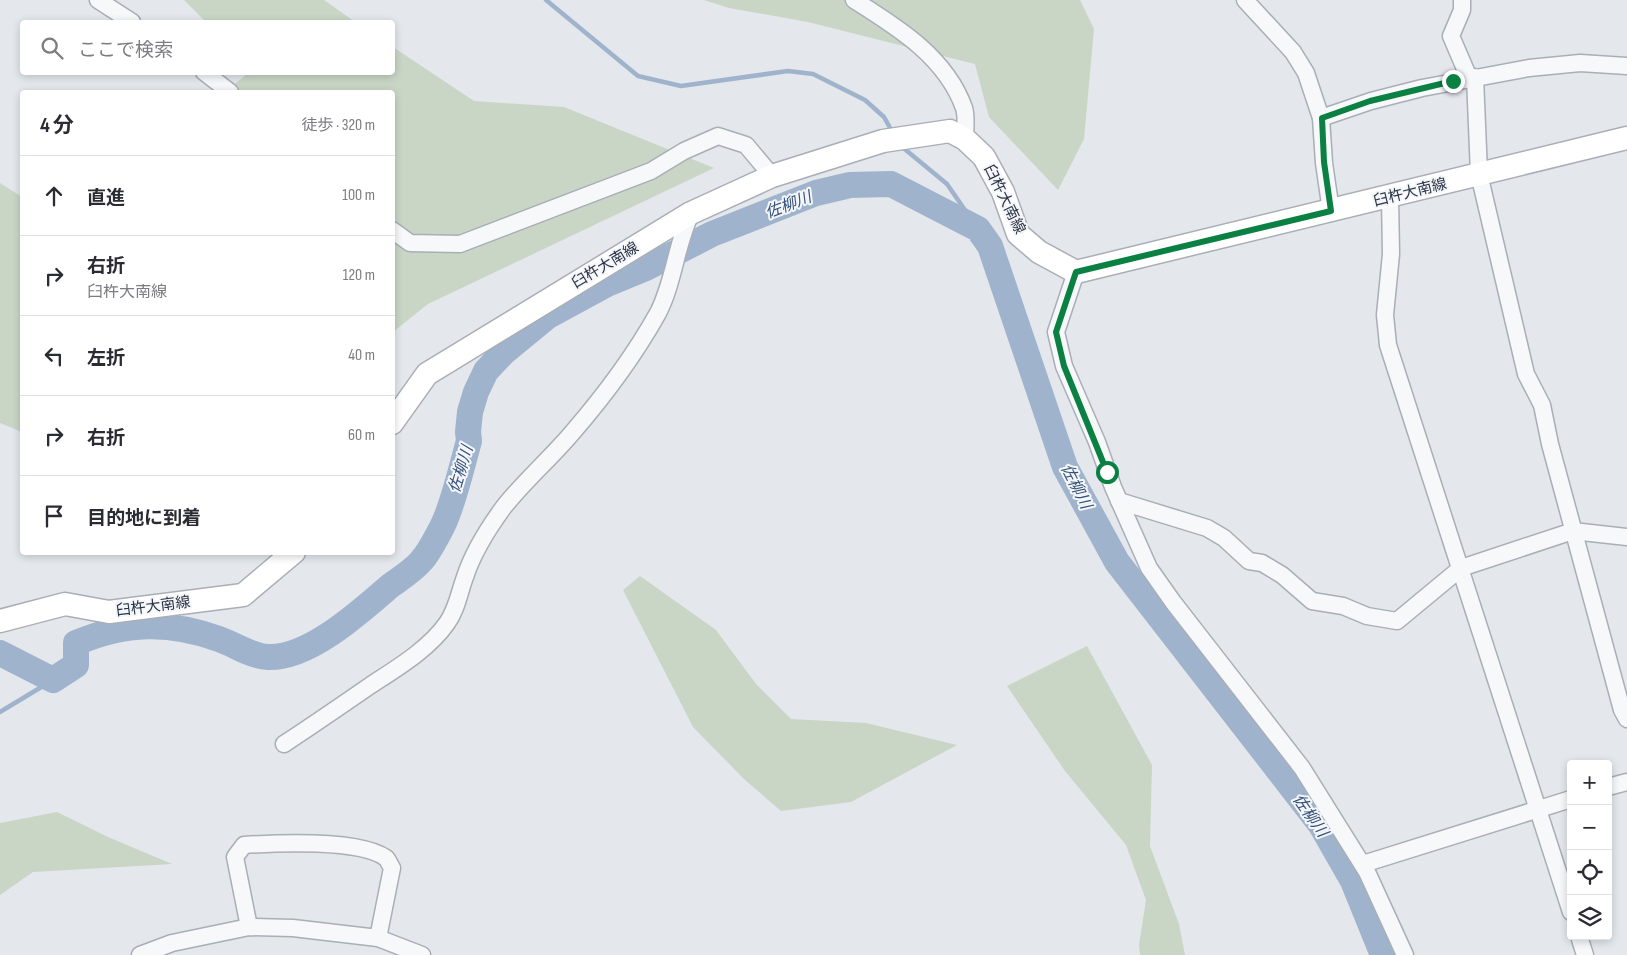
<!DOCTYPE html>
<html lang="ja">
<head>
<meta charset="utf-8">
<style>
  body { margin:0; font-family:"Sofia Sans Condensed","Noto Sans JP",sans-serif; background:#f7f7f7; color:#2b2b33 }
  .controls { position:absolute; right:15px; bottom:15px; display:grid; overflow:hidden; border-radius:5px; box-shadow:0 2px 8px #0003 }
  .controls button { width:45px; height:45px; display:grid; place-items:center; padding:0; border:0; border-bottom:1px solid #e1e1e2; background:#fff; color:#2b2b33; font:25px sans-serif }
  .stop { position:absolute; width:15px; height:15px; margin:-11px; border:4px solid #0b8043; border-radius:50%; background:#fff }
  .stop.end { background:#0b8043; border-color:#fff; box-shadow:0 1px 5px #0008 }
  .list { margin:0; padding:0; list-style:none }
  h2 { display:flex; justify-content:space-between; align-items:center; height:65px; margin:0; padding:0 20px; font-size:21px }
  h2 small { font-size:16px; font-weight:400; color:#7c7c81 }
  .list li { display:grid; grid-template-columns:32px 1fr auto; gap:15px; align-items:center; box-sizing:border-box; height:80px; padding:0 20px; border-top:1px solid #e1e1e2 }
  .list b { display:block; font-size:19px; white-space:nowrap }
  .list p { margin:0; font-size:16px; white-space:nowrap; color:#7c7c81 }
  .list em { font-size:16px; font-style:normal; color:#7c7c81 }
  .icon { flex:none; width:28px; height:28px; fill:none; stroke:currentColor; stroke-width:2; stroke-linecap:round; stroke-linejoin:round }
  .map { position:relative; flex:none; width:1627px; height:955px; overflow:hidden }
  .search { position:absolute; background:#fff; box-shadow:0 2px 8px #0003; left:20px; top:20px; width:375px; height:55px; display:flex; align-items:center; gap:12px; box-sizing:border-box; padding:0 18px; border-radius:5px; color:#7c7c81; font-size:19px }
  .panel { position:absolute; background:#fff; box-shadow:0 2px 8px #0003; left:20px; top:90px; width:375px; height:465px; border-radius:5px }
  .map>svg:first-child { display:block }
  .green { fill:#c9d6c5 }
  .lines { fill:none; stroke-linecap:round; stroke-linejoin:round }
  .stream { stroke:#9fb4cc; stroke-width:4.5 }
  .river { stroke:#9fb4cc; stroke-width:26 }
  .minor-casing { stroke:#a9aeb7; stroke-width:19 }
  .secondary-casing { stroke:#a9aeb7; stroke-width:25 }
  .minor { stroke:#f7f8fa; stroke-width:16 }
  .secondary { stroke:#fff; stroke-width:22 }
  .route { stroke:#0b8043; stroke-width:6 }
  .labels { text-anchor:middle; stroke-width:4; stroke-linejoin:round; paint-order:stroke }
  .street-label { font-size:15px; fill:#2b3445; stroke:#f4f6f9 }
  .water-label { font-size:16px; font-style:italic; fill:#34527a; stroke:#f4f6f9 }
</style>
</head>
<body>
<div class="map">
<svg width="1627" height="955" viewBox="0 0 1627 955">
  <rect width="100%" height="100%" fill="#e4e7ec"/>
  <g class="green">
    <polygon points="184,0 324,0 355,22 206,22"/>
    <polygon points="704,0 1080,0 1094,29 1084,139 1058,190 989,117 975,64 808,22 729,8"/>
    <polygon points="393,47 474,101 564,107 714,168 428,304 393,332 392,92 225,92 248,73 392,72"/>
    <polygon points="0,183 22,197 22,432 0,423"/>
    <polygon points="640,576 716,630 756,684 791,719 866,723 957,745 851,802 781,811 745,780 693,727 623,590"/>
    <polygon points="1087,646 1152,765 1150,846 1179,924 1185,955 1140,955 1139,945 1146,900 1126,845 1065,771 1007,686"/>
    <polygon points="57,812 108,837 172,864 33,872 0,895 0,823"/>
  </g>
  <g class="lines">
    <g class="stream">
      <polyline points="546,0 638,76 681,86 788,71 813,74 865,100 884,117 893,133"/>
      <polyline points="901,146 947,184 978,229"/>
      <polyline points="0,712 53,680"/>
    </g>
    <path class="river" d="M0,653l53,27 23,-15v-22c50,-21 92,-22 143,-4 17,6 31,17 49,18 41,2 93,-46 122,-71 11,-8 24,-16 32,-26 8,-9 14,-22 20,-33 11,-21 20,-62 27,-86l-1,-9 2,-20 6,-20 10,-21 17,-18 45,-37 59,-32 39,-16 66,-34 104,-41 34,-8 41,-1 87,45 12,17 75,221 52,95 204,263 32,56 30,74"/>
    <g class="minor-casing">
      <g id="minor">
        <polyline points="98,0 132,22"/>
        <path d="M854,0c43,27 92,57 110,108 3,9 1,22 1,31"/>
        <polyline points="1245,0 1293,52 1306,73 1321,118 1324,163 1331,211"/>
        <polyline points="1462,0 1462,10 1451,36 1469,78"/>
        <polyline points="204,72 230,92"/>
        <polyline points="1475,77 1479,174 1526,374 1542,405 1550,444 1622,710 1627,719"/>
        <polyline points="1321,118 1371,101 1422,88 1529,68 1580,63 1627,66"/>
        <polyline points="1390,197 1391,254 1385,315 1388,345 1571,912"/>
        <polyline points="392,230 410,243 460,244 651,171 684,151 718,136 746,145 772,176"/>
        <polyline points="1076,272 1056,332 1064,366 1097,442 1113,487 1149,568 1173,602 1302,768 1367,872 1405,955"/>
        <polyline points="1119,501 1207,528 1224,538 1249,561 1262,563 1282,575 1312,601 1343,606 1367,616 1397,621 1461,568 1573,531 1627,537"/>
        <path d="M284,744c29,-19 58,-39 87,-59 26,-17 58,-36 76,-62 10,-14 12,-30 18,-46 8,-25 22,-47 38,-69 21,-27 47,-49 69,-75 32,-37 62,-77 86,-120 16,-31 18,-68 33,-100"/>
        <polyline points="1608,787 1627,782"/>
        <polyline points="1363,864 1571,799"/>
        <path d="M249,927l-14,-70 9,-12c32,-2 116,-6 142,13 2,2 4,7 6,10l-14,70"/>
        <polyline points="1579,936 1585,955"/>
        <polyline points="140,955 172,943 249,927 293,928 378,938 422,955"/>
      </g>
    </g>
    <g class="secondary-casing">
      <g id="secondary">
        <polyline points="392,423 427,374 691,213 772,176 883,141 950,131 965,139 984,157 1003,192 1018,234 1039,252 1076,272 1627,138"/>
        <polyline points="0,621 65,604 109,612 243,595 294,552"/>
      </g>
    </g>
    <use href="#minor" class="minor"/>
    <use href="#secondary" class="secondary"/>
  </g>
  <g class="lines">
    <polyline class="route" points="1107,472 1064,366 1056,332 1076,272 1331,211 1324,162 1322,118 1370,101 1453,81"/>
  </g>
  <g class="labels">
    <g class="street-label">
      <text transform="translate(1410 192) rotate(-14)" y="5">臼杵大南線</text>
      <text transform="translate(1005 199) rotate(64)" y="5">臼杵大南線</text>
      <text transform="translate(605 265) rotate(-31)" y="5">臼杵大南線</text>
      <text transform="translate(153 606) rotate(-7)" y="5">臼杵大南線</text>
    </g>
    <g class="water-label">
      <text transform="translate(788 204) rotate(-21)" y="6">佐柳川</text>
      <text transform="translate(460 469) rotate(-73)" y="6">佐柳川</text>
      <text transform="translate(1077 486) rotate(63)" y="6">佐柳川</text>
      <text transform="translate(1311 815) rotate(55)" y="6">佐柳川</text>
    </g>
  </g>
</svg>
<div class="controls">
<button>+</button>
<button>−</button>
<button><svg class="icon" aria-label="locate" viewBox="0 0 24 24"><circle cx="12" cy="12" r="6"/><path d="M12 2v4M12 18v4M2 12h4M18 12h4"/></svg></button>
<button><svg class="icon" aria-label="layers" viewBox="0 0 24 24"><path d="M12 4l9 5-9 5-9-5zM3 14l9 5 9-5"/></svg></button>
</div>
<div class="stop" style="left:1107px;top:472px"></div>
<div class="stop end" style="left:1453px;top:81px"></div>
<div class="search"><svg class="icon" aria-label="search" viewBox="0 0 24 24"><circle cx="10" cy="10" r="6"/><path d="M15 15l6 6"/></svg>ここで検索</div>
<section class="panel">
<h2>4 分<small>徒歩 · 320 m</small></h2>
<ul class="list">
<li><svg class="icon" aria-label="ahead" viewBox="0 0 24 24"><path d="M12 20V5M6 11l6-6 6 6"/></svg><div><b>直進</b></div><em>100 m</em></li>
<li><svg class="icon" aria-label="right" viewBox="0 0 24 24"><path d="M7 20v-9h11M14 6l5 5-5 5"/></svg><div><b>右折</b><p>臼杵大南線</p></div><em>120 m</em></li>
<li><svg class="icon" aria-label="left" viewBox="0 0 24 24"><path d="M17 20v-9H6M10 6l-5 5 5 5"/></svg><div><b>左折</b></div><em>40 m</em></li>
<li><svg class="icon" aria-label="right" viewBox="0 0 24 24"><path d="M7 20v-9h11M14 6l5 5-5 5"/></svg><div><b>右折</b></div><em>60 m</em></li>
<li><svg class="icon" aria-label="arrive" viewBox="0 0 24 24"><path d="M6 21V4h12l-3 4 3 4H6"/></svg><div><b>目的地に到着</b></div></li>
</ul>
</section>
</div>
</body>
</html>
